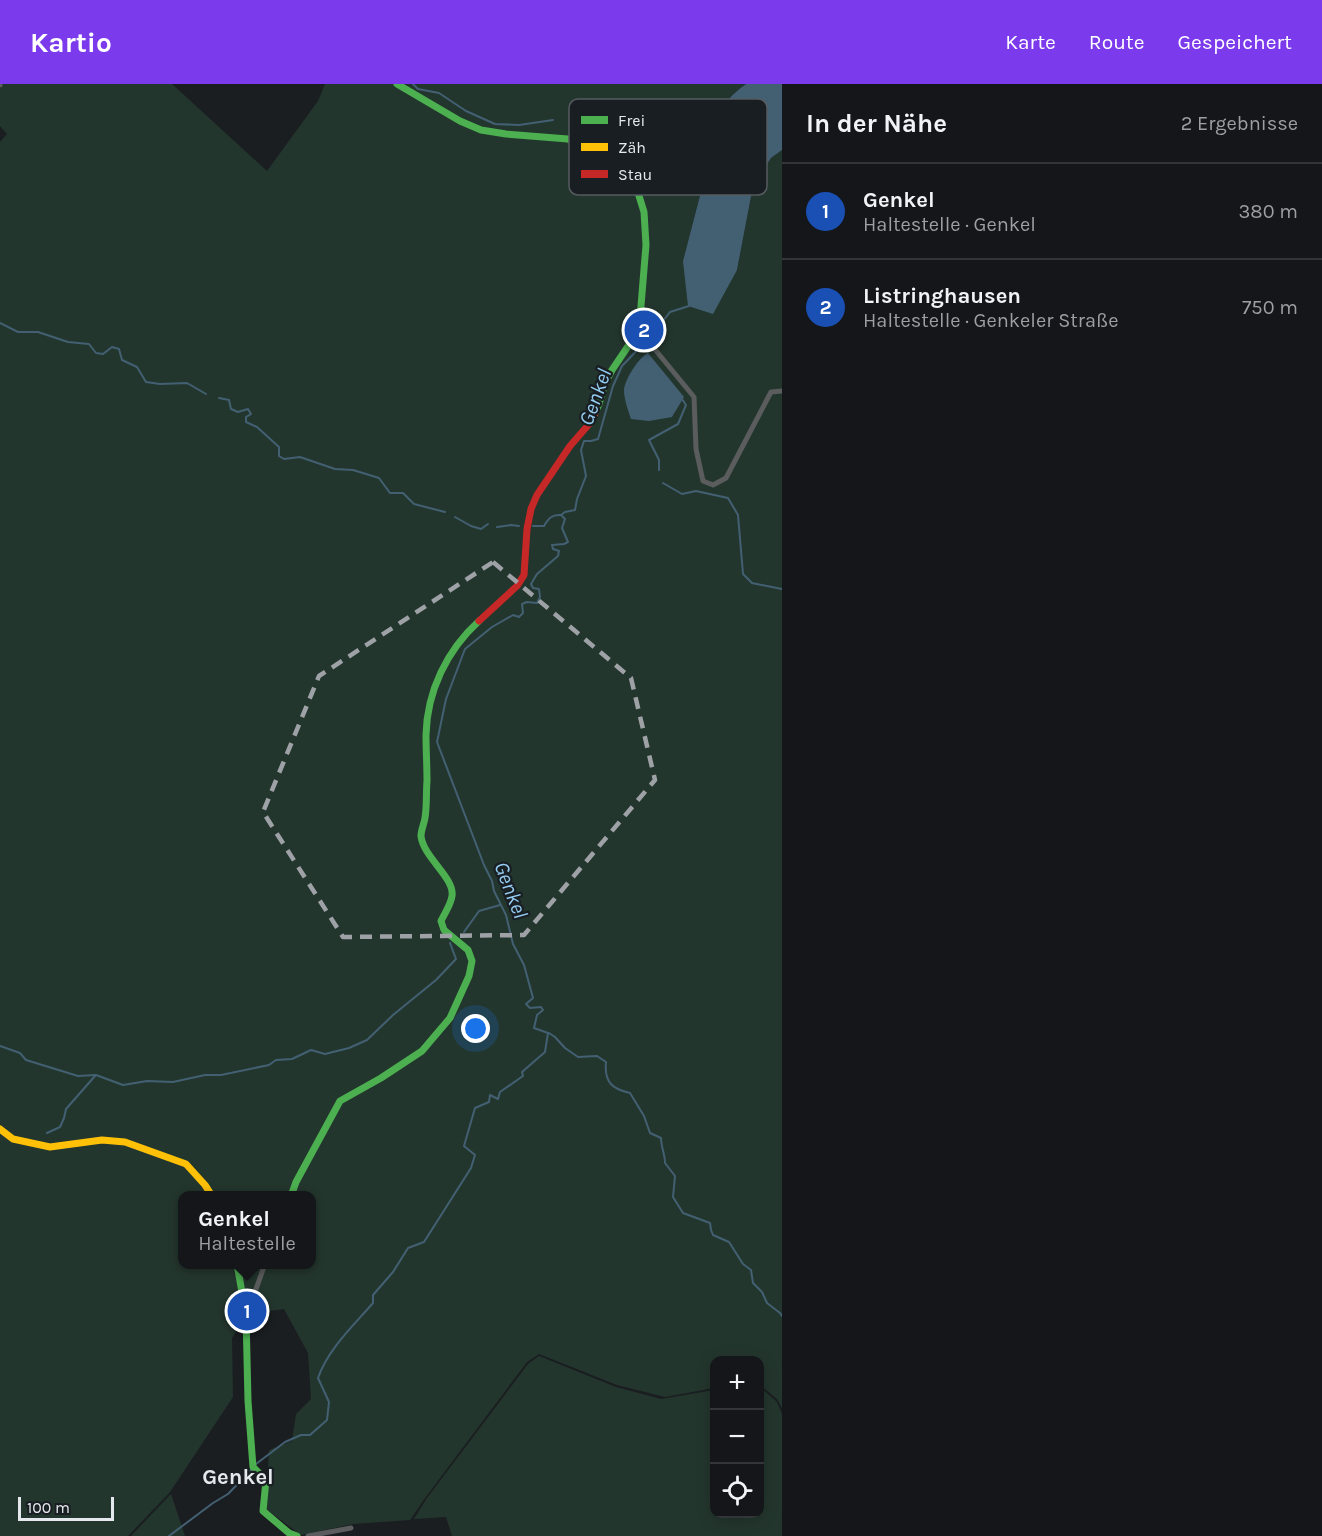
<!DOCTYPE html>
<html lang="de">
<head>
<meta charset="utf-8">
<style>
  body { margin:0; font-family:Karla,sans-serif; background:#1d1f22; color:#f1f3f6 }
  .controls { position:absolute; right:18px; bottom:18px; display:grid; overflow:hidden; border-radius:12px; box-shadow:0 3px 15px #0003 }
  .controls button { width:54px; height:54px; display:grid; place-items:center; padding:0; border:0; border-bottom:2px solid #333538; background:#141619; color:#f1f3f6; font:30px sans-serif }
  .scale { position:absolute; left:18px; bottom:15px; width:96px; box-sizing:border-box; padding-left:6px; border:3px solid #e5e9ed; border-top:0; font-size:16px; line-height:21px; white-space:nowrap; color:#e5e9ed; -webkit-text-stroke:4px #191e23; paint-order:stroke }
  .you { position:absolute; left:476px; top:945px; width:21px; height:21px; margin:-15px; border:4px solid #fff; border-radius:50%; background:#1a73e8; box-shadow:0 0 0 9px #1a73e833 }
  .badge { display:grid; place-items:center; width:39px; height:39px; border-radius:50%; background:#7c3aed; color:#fff; font-size:20px; font-weight:700 }
  .pin { position:absolute; translate:-50% -50%; border:3px solid #fff; box-shadow:0 2px 6px #0006 }
  .popup { position:absolute; left:178px; top:1107px; width:138px; height:78px; box-sizing:border-box; display:grid; place-content:center; border-radius:12px; background:#141619; filter:drop-shadow(0 2px 4px #0005); font-size:20px; white-space:nowrap; color:#9d9fa2 }
  .popup b { font-size:22px; color:#f1f3f6 }
  .popup::after { content:''; position:absolute; left:50%; top:100%; margin-left:-12px; border:12px solid transparent; border-top-color:#141619 }
  .list { margin:0; padding:0; list-style:none }
  h2 { display:flex; justify-content:space-between; align-items:center; height:78px; margin:0; padding:0 24px; font-size:26px }
  h2 small { font-size:20px; font-weight:400; color:#9d9fa2 }
  .list li { display:grid; grid-template-columns:39px 1fr auto; gap:18px; align-items:center; box-sizing:border-box; height:96px; padding:0 24px; border-top:2px solid #333538 }
  .list b { display:block; font-size:22px; white-space:nowrap }
  .list p { margin:0; font-size:20px; white-space:nowrap; color:#9d9fa2 }
  .list em { font-size:20px; font-style:normal; color:#9d9fa2 }
  .icon { flex:none; width:33px; height:33px; fill:none; stroke:currentColor; stroke-width:2; stroke-linecap:round; stroke-linejoin:round }
  .map { position:relative; flex:none; width:782px; height:1452px; overflow:hidden }
  header { display:flex; align-items:center; gap:36px; box-sizing:border-box; height:84px; padding:0 30px; background:#7c3aed; color:#fff }
  header strong { font-size:28px }
  nav { display:flex; gap:33px; margin-inline-start:auto; font-size:21px }
  main { display:flex }
  aside { flex:1; background:#141619 }
  .map>svg:first-child { display:block }
  .green { fill:#23362d; fill-rule:evenodd }
  .water { fill:#436073 }
  .lines { fill:none; stroke-linecap:round; stroke-linejoin:round }
  .stream { stroke:#436073; stroke-width:2 }
  .street { stroke:#5b5c5d; stroke-width:5 }
  .fast { stroke:#4caf50; stroke-width:7 }
  .slow { stroke:#ffc107; stroke-width:7 }
  .jam { stroke:#c62828; stroke-width:7 }
  .marked { fill:none; stroke:#9ea2a6; stroke-width:4.5; stroke-dasharray:12 8; stroke-linejoin:round }
  .labels { text-anchor:middle; stroke-width:4.5; stroke-linejoin:round; paint-order:stroke }
  .water-label { font-size:21px; font-style:italic; fill:#93cbf1; stroke:#191e23 }
  .quarter-label { font-size:22px; font-weight:bold; fill:#e5e9ed; stroke:#191e23 }
  .key { fill:#191e23; stroke:#565b60; stroke-width:1.5 }
  .key-label { font-size:16px; fill:#e5e9ed }
</style>
</head>
<body>
<header>
<strong>Kartio</strong>
<nav><a>Karte</a><a>Route</a><a>Gespeichert</a></nav>
</header>
<main>
<div class="map">
<svg width="782" height="1452" viewBox="0 0 782 1452">
  <rect width="100%" height="100%" fill="#1b1e21"/>
  <g class="green">
    <path d="M2,0h170l95,87 51,-70 7,-17h421c-27,19 -33,38 -43,68l6,9 -26,100 54,9 16,-84 18,-28 11,-8v1258l-5,-9 -17,-14v-25h-46v28l-49,9 -48,-12 -78,-31 -12,8 -102,136 -15,22 -57,4 -52,11 -35,-26 3,-59 23,-9 4,-27 15,-15 -3,-46 -24,-44 -36,5 18,-49 46,-1v-68l-20,-1 48,-93 82,-50 27,-35 -28,32 -40,27 -42,24 -49,95h-77l-27,-33 -60,-21 -75,5 -37,-9 -14,-10v-985l7,-8 -7,-8v-37zM648,269l35,44 -11,20z"/>
    <polygon points="0,1047 13,1057 51,1065 83,1059 125,1059 185,1081 210,1111 182,1112 182,1180 236,1181 245,1233 232,1254 233,1313 170,1408 128,1452 0,1452"/>
    <polygon points="238,1181 264,1181 247,1228"/>
    <polygon points="539,1272 616,1303 661,1315 714,1306 714,1430 760,1430 760,1303 777,1318 782,1330 782,1452 452,1452 446,1433 414,1435 427,1414 528,1280"/>
    <polygon points="171,1410 185,1452 131,1452"/>
  </g>
  <g class="water">
    <path d="M746,0h36v66l-11,8 -18,28 -16,84 -24,44 -25,-8 -5,-45 26,-100 -6,-9c10,-30 16,-49 43,-68z"/>
    <path d="M648,269l36,44 -12,20 -23,4 -18,-2c-3,-9 -7,-20 -7,-29 1,-11 15,-33 24,-37z"/>
  </g>
  <g class="lines">
    <g class="stream">
      <polyline points="413,0 418,5 439,9 466,27 495,40 519,41 553,36"/>
      <path d="M569,36l14,2 17,-4 42,17c17,-14 21,-6 37,5l15,-5 16,3"/>
      <polyline points="0,239 18,248 38,248 68,258 89,260 96,269 103,270 112,263 119,265 122,276 137,283 146,298 160,300 187,299 206,310"/>
      <polyline points="655,247 670,228 689,222"/>
      <polyline points="219,314 229,316 231,325 238,328 248,325 251,330 246,333 246,338 257,343 279,363 279,372 284,375 300,373 335,385 353,386 379,394 390,409 403,409 414,420 445,428"/>
      <polyline points="659,386 659,376 649,356 678,340 686,321 682,315"/>
      <polyline points="663,399 682,410 696,407 728,414 738,431 743,490 752,499 782,505"/>
      <polyline points="455,433 471,442 481,445 488,440"/>
      <path d="M533,442h11c4,-7 8,-12 17,-11"/>
      <polyline points="497,443 511,441 519,442"/>
      <polyline points="464,848 479,827 500,821"/>
      <path d="M549,949l6,4 10,11 13,9 19,-1 9,6c-2,20 6,27 24,31l14,23 6,17 11,5c0,9 4,16 4,25l10,13 -2,21 10,16 27,10 1,7 2,5 16,7 14,22 8,6 2,13 9,9 5,11 13,10 2,3"/>
      <polyline points="0,962 20,969 26,976 78,992 96,991 123,1001 147,997 173,998 205,991 221,991 269,981 276,976 292,975 311,966 325,970 349,964 367,956 393,931 436,896 456,875 450,859"/>
      <polyline points="47,1049 60,1043 64,1034 66,1025 95,992"/>
      <path d="M256,1380l29,-22 16,-7h9l17,-15 2,-18 -11,-24c10,-29 35,-52 55,-75v-8l20,-23 15,-24 16,-6 47,-74 4,-13 -11,-9 11,-38 14,-6 1,-7 8,4 2,-7 23,-16 -1,-4 23,-20 3,-19 -14,-5 3,-13 6,-5 -2,-3 -11,1 -4,-4 7,-6 -9,-33 -11,-21 -7,-29 -12,-24 -2,-10 -8,-16 -47,-123 9,-43 19,-50 27,-22 21,-12 6,2 4,-4 -1,-9 5,-2 10,1 3,-6 -1,-8 -6,-1 -2,-4 6,-10 21,-18 1,-5 -6,-2 -1,-4 12,-1 4,-2 -6,-14 3,-9 -4,-4 4,-3 10,-2 2,-11 9,-23 -5,-26 3,-9h7l7,-2 15,-53 9,-20 21,-22"/>
      <polyline points="169,1452 213,1419 228,1410 252,1385"/>
    </g>
    <g class="street">
      <polyline points="0,1 0,0"/>
      <polyline points="639,246 694,313 696,365 703,397 713,401 726,394 771,308 782,307"/>
      <polyline points="247,1230 265,1180"/>
      <polyline points="308,1452 351,1444"/>
    </g>
    <g class="fast">
      <polyline points="397,0 460,37 481,46 506,50 568,55 591,66 636,102 644,128 646,161 639,246 612,286 605,299 599,320 595,329"/>
      <path d="M291,1112l5,-14 44,-81 41,-23 41,-27 28,-33 19,-42 3,-15 -4,-11 -24,-20 -3,-9c4,-8 10,-17 11,-25 3,-18 -29,-39 -31,-60 0,-6 3,-12 4,-18 2,-12 1,-25 2,-37 0,-15 -1,-31 -1,-46 1,-44 21,-85 53,-114"/>
      <polyline points="237,1180 246,1231 248,1317 253,1383 266,1396 263,1427 289,1449 297,1452"/>
    </g>
    <polyline class="slow" points="0,1045 13,1055 50,1063 102,1056 125,1058 186,1080 205,1101 212,1112"/>
    <polyline class="jam" points="479,537 517,502 524,491 527,445 531,425 537,411 570,362 590,339 595,329"/>
  </g>
  <path class="marked" d="M493,478l138,116 24,102 -131,155 -181,2 -80,-125 56,-136z"/>
  <g class="labels">
    <g class="water-label">
      <text transform="translate(595 313) rotate(-70)" y="7">Genkel</text>
      <text transform="translate(511 806) rotate(69)" y="7">Genkel</text>
    </g>
    <g class="quarter-label">
      <text x="238" y="1400">Genkel</text>
    </g>
  </g>
  <rect x="569" y="15" width="198" height="96" rx="9" class="key"/>
  <rect x="581" y="32" width="27" height="8" fill="#4caf50"/>
  <rect x="581" y="59" width="27" height="8" fill="#ffc107"/>
  <rect x="581" y="86" width="27" height="8" fill="#c62828"/>
  <g class="key-label">
    <text x="618" y="42">Frei</text>
    <text x="618" y="69">Zäh</text>
    <text x="618" y="96">Stau</text>
  </g>
</svg>
<div class="controls">
<button>+</button>
<button>−</button>
<button><svg class="icon" aria-label="locate" viewBox="0 0 24 24"><circle cx="12" cy="12" r="6"/><path d="M12 2v4M12 18v4M2 12h4M18 12h4"/></svg></button>
</div>
<div class="scale">100 m</div>
<div class="you"></div>
<div class="pin badge" style="left:247px;top:1227px;background:#1a4fb4">1</div>
<div class="popup"><b>Genkel</b>Haltestelle</div>
<div class="pin badge" style="left:644px;top:246px;background:#1a4fb4">2</div>
</div>
<aside>
<h2>In der Nähe<small>2 Ergebnisse</small></h2>
<ul class="list">
<li><span class="badge" style="background:#1a4fb4">1</span><div><b>Genkel</b><p>Haltestelle · Genkel</p></div><em>380 m</em></li>
<li><span class="badge" style="background:#1a4fb4">2</span><div><b>Listringhausen</b><p>Haltestelle · Genkeler Straße</p></div><em>750 m</em></li>
</ul>
</aside>
</main>
</body>
</html>
